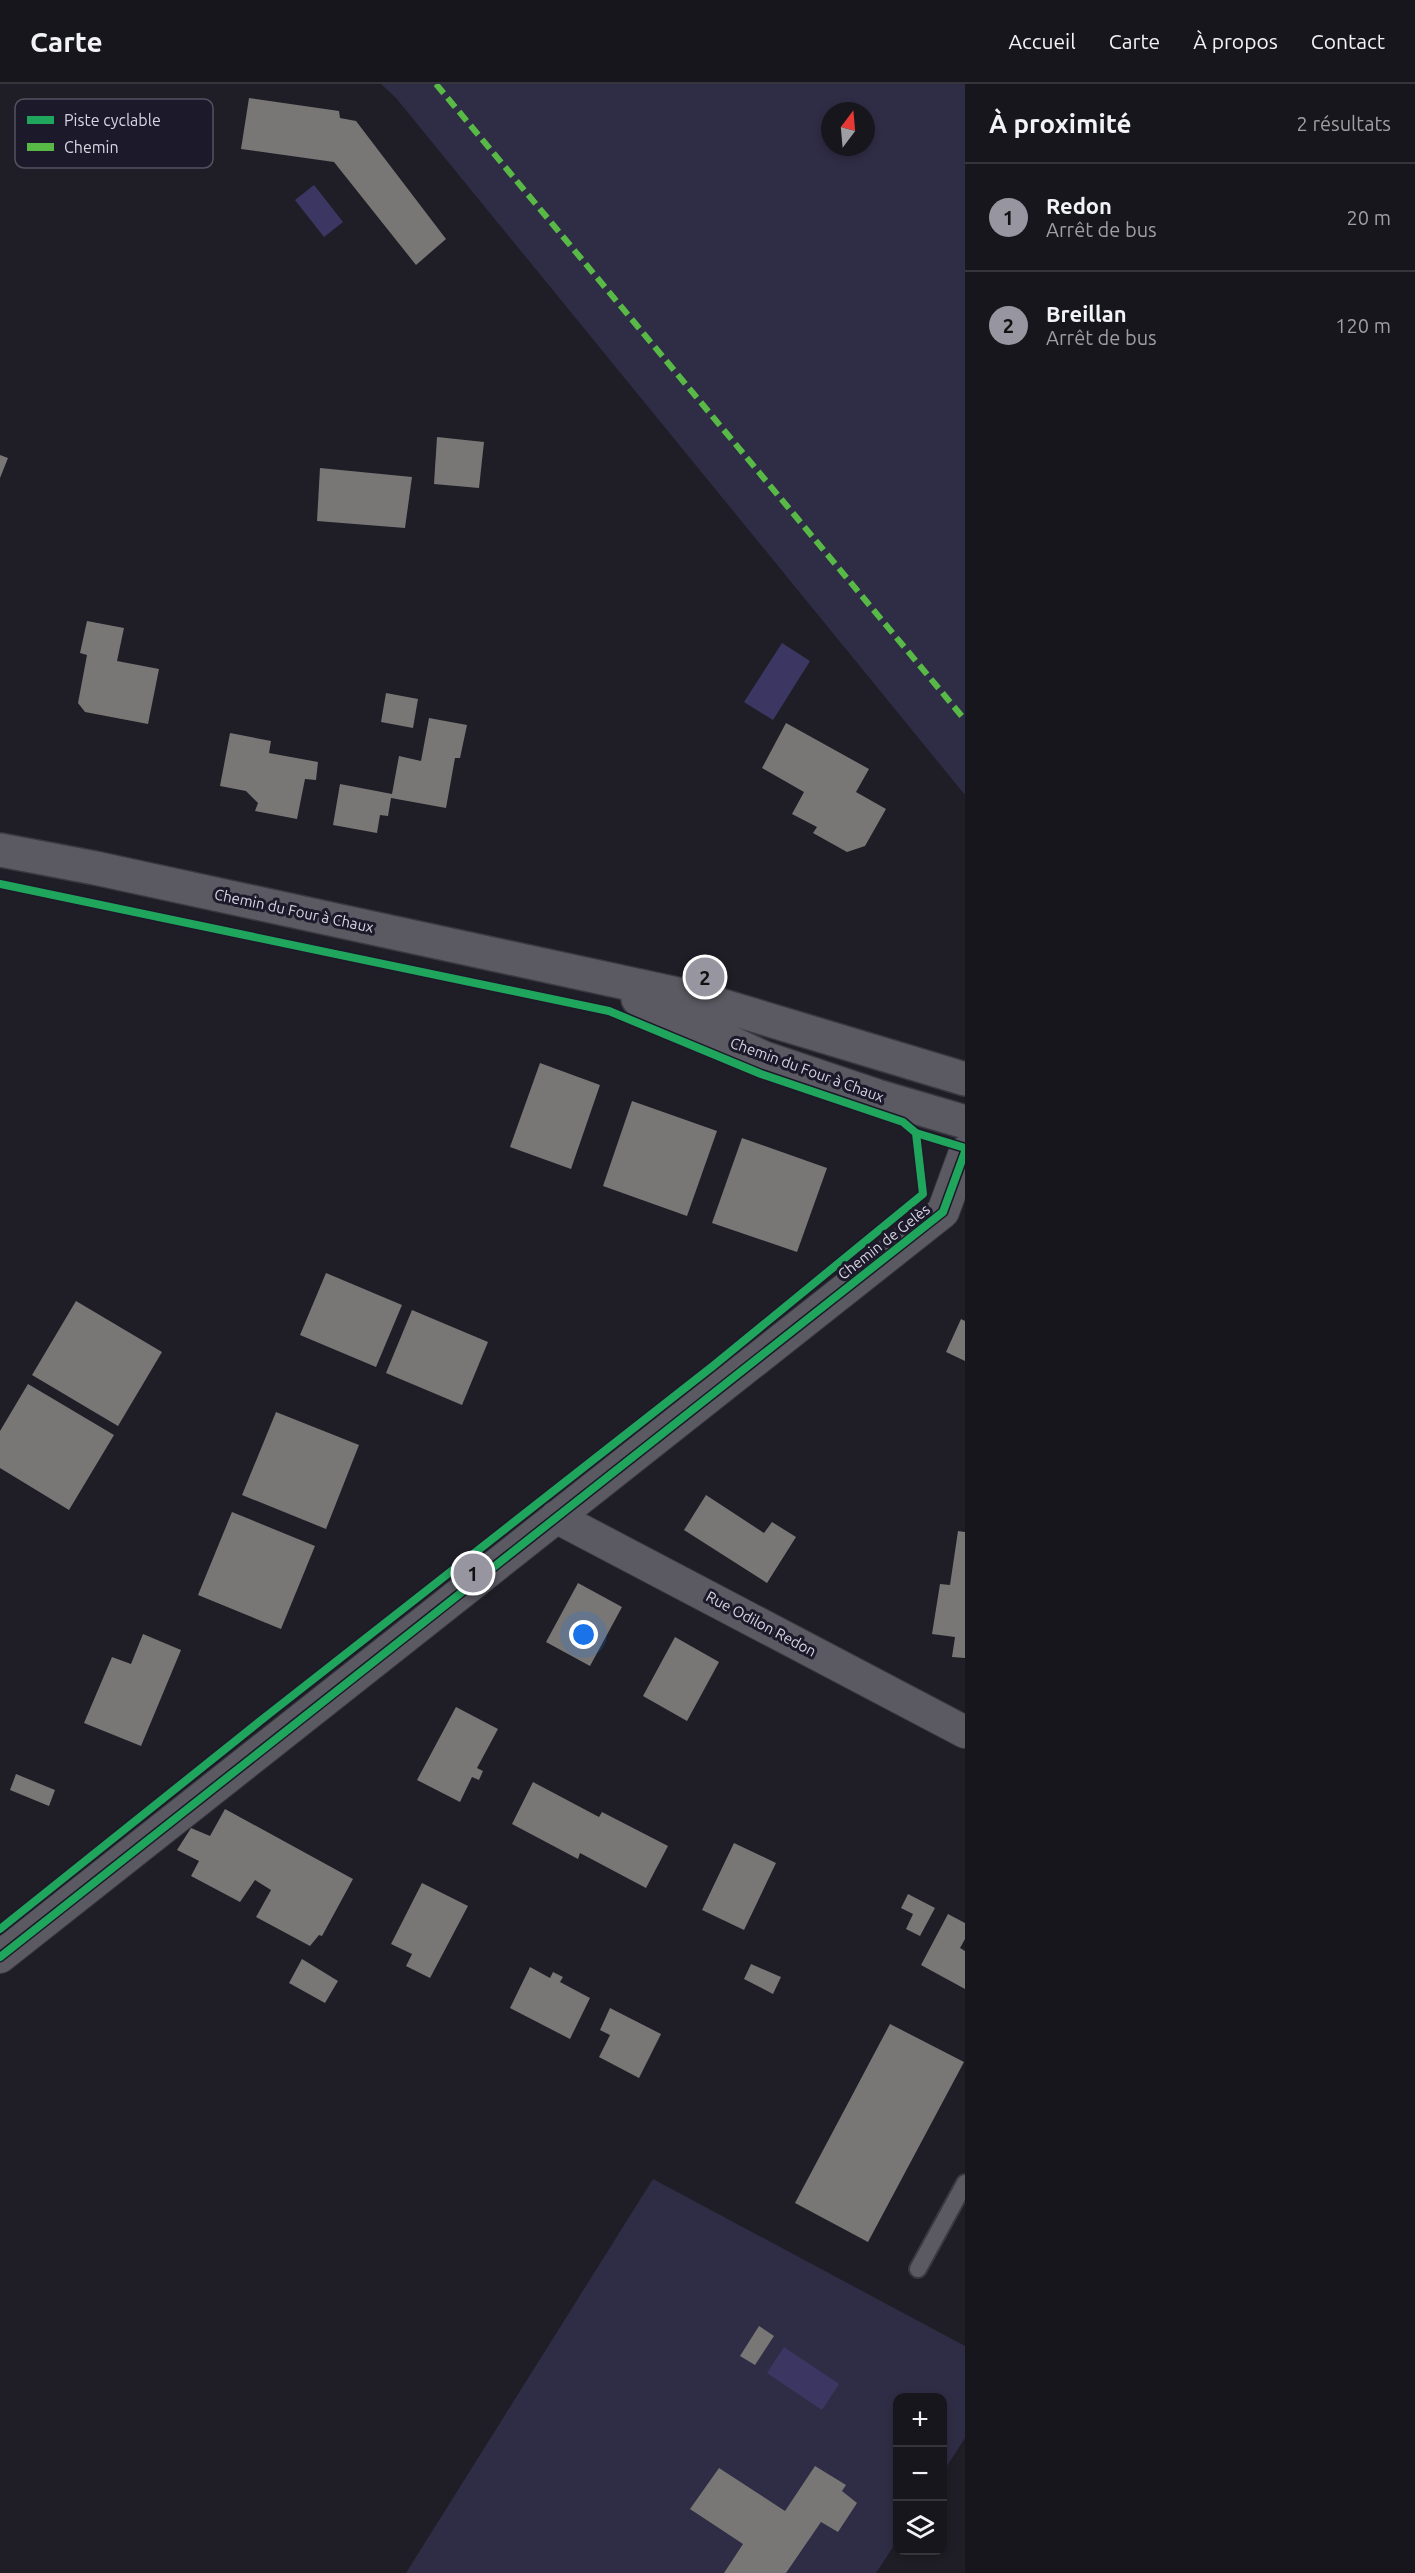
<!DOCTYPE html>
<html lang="fr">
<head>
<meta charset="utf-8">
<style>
  body { margin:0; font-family:Ubuntu,sans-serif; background:#201f25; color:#f1f3f6 }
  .controls { position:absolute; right:18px; bottom:18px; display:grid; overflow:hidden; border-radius:12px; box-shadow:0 3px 9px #0003 }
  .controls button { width:54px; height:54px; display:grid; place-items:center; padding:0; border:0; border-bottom:2px solid #36353b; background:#17161c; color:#f1f3f6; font:30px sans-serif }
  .compass { position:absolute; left:821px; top:18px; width:54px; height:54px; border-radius:50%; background:#17161c; box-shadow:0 3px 9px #0003; rotate:16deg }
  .you { position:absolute; left:584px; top:1551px; width:21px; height:21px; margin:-15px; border:4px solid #fff; border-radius:50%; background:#1a73e8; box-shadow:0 0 0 9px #1a73e833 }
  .badge { display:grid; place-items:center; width:39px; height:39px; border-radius:50%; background:#9796a0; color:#111; font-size:20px; font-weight:700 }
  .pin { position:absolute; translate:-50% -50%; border:3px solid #fff; box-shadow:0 2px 6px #0006 }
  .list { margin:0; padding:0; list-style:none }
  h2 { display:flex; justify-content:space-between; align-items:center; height:78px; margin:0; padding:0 24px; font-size:26px }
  h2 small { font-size:20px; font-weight:400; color:#9e9fa3 }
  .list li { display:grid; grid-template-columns:39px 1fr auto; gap:18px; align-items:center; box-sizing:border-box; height:108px; padding:0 24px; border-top:2px solid #36353b }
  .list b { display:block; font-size:22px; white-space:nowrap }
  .list p { margin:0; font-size:20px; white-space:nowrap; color:#9e9fa3 }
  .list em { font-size:20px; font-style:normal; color:#9e9fa3 }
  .icon { flex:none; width:33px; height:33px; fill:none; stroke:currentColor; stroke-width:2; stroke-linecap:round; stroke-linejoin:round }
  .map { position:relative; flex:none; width:965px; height:2489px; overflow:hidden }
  header { display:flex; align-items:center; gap:36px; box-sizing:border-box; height:84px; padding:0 30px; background:#17161c; border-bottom:2px solid #36353b }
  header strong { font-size:28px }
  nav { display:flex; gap:33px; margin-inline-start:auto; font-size:21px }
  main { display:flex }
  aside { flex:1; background:#17161c }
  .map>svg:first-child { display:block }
  .green { fill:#2f2c45; fill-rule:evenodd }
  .water { fill:#3c3762 }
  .building { fill:#787776 }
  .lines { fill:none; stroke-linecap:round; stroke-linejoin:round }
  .lane-casing { stroke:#3a3941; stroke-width:20 }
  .street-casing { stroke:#3a3941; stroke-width:34 }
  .secondary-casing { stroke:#3a3941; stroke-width:36 }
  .lane { stroke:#5b5a62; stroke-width:16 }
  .street { stroke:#5b5a62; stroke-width:32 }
  .secondary { stroke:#5b5a62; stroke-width:33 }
  .quiet { stroke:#58b947; stroke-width:6; stroke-dasharray:12 6; stroke-linecap:butt }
  .cycleway-casing { stroke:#1c1a2a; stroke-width:11 }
  .cycleway { stroke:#20a55d; stroke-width:8 }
  .labels { text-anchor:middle; stroke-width:6; stroke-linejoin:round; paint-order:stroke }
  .street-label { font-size:15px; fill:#d7d6e2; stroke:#1c1a2a }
  .key { fill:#1c1a2a; stroke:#545261; stroke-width:1.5 }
  .key-label { font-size:16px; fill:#d7d6e2 }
</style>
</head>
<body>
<header>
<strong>Carte</strong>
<nav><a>Accueil</a><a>Carte</a><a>À propos</a><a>Contact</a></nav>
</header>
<main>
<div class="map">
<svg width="965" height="2489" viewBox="0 0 965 2489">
  <rect width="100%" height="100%" fill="#1f1e26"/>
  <g class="green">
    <path d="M381,0h584v711l-569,-697zM830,27h36v36h-36z"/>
    <polygon points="653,2095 965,2262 965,2354 943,2388 942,2314 898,2314 897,2457 876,2489 406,2489"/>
  </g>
  <g class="water">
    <polygon points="314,101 343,138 324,153 295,116"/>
    <polygon points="782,559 810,577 773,636 744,618"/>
    <polygon points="784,2263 839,2300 822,2326 767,2289"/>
  </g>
  <g class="building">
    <polygon points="249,14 339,27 340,34 356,37 446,155 416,181 334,78 241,65"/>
    <polygon points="437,353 484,358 479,404 434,400"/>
    <polygon points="0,371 8,374 0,394"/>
    <polygon points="320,384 412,393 405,444 317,437"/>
    <polygon points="87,537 124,544 117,577 159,585 148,640 85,628 78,619 87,571 80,569"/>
    <polygon points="386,609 418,615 413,644 381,638"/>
    <polygon points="429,634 467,641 460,674 455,674 446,724 391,714 388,732 380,731 377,749 333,741 340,700 392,710 399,672 421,677"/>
    <polygon points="786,639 869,685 856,708 886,725 865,762 847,768 813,749 817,743 792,730 804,708 762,684"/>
    <polygon points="230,649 271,657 269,669 318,678 316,696 305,695 297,735 255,727 258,719 246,707 220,702"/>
    <polygon points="540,979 600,1001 571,1085 510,1063"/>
    <polygon points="632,1017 717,1047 687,1132 603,1102"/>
    <polygon points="742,1054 827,1084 797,1168 712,1139"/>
    <polygon points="326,1189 402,1221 376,1283 300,1251"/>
    <polygon points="76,1217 162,1268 118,1342 32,1291"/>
    <polygon points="412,1226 488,1258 462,1321 386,1289"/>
    <polygon points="961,1235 965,1237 965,1277 946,1268"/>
    <polygon points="28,1300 114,1351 69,1426 0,1384 0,1347"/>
    <polygon points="276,1328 359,1361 326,1445 242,1411"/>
    <polygon points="706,1411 764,1449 772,1438 796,1453 767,1499 684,1446"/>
    <polygon points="232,1428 315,1462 281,1545 198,1511"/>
    <polygon points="958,1447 965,1448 965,1574 952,1573 955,1553 932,1550 940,1500 950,1501"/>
    <polygon points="578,1499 622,1523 590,1582 546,1558"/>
    <polygon points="143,1550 181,1566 141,1662 84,1639 112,1573 131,1580"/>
    <polygon points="675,1553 719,1578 687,1637 643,1612"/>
    <polygon points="456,1623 498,1645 477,1684 483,1687 479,1696 472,1693 460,1718 417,1696"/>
    <polygon points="16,1690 55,1706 49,1722 10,1706"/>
    <polygon points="533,1698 599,1733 602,1728 668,1762 646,1804 580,1769 578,1775 512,1740"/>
    <polygon points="225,1725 353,1795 322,1852 319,1851 310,1862 256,1833 271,1806 255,1796 240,1818 191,1792 199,1777 177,1766 191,1744 210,1752"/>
    <polygon points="734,1759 776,1779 744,1846 702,1826"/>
    <polygon points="422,1799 468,1822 430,1894 406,1882 412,1870 391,1860"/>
    <polygon points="908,1810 935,1824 920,1852 906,1845 913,1830 901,1824"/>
    <polygon points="948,1830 965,1839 965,1855 960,1864 965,1867 965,1905 921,1881"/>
    <polygon points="302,1875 338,1897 325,1919 289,1899"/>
    <polygon points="751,1880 781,1893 773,1910 744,1895"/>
    <polygon points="530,1883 550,1894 553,1888 563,1893 560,1898 590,1914 570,1955 510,1924"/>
    <polygon points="610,1924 661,1950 639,1994 599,1973 610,1951 600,1946"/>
    <polygon points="890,1940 964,1978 868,2158 795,2119"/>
    <polygon points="759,2242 774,2252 755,2281 740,2272"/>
    <polygon points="815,2382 846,2401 842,2407 857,2419 838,2448 821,2438 786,2489 724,2489 743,2460 690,2425 719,2384 785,2427"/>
  </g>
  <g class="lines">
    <g class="lane-casing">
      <polyline id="lane" points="918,2185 965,2099"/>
    </g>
    <g class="street-casing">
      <g id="street">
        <polyline points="556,1433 965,1648"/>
        <polyline points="0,1873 943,1128 965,1068"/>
      </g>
    </g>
    <g class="secondary-casing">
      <g id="secondary">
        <polyline points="0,766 95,784 700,915 965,995"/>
        <polyline points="638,915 764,974 877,1012 965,1038"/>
      </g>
    </g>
    <use href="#lane" class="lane"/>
    <use href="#street" class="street"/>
    <use href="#secondary" class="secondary"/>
    <polyline class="quiet" points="436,0 965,636"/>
    <g class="cycleway-casing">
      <g id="cycleway">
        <polyline points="0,800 609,927 761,990 903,1038 916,1049 965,1064"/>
        <polyline points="0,1845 269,1630 713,1282 923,1110 916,1049"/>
        <polyline points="0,1873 943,1128 965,1068"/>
      </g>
    </g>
    <use href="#cycleway" class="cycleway"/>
  </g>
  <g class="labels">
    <g class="street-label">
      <text transform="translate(294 827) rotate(12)" y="5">Chemin du Four à Chaux</text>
      <text transform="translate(807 986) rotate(20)" y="5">Chemin du Four à Chaux</text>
      <text transform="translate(884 1158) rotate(-38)" y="5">Chemin de Gelès</text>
      <text transform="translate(761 1540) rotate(28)" y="5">Rue Odilon Redon</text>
    </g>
  </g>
  <rect x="15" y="15" width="198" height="69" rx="9" class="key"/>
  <rect x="27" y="32" width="27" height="8" fill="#20a55d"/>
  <rect x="27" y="59" width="27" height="8" fill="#58b947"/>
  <g class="key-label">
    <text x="64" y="42">Piste cyclable</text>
    <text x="64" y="69">Chemin</text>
  </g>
</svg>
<div class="controls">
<button>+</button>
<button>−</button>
<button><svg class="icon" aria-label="layers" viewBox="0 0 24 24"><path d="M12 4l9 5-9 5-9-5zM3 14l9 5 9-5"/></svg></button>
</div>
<svg class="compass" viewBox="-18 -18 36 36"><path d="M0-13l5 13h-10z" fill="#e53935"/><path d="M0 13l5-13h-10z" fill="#9e9fa3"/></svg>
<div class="you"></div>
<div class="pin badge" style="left:473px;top:1489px">1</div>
<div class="pin badge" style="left:705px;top:893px">2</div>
</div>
<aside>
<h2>À proximité<small>2 résultats</small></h2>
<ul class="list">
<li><span class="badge">1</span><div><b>Redon</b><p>Arrêt de bus</p></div><em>20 m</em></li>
<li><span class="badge">2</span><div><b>Breillan</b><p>Arrêt de bus</p></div><em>120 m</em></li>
</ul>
</aside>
</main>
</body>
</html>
